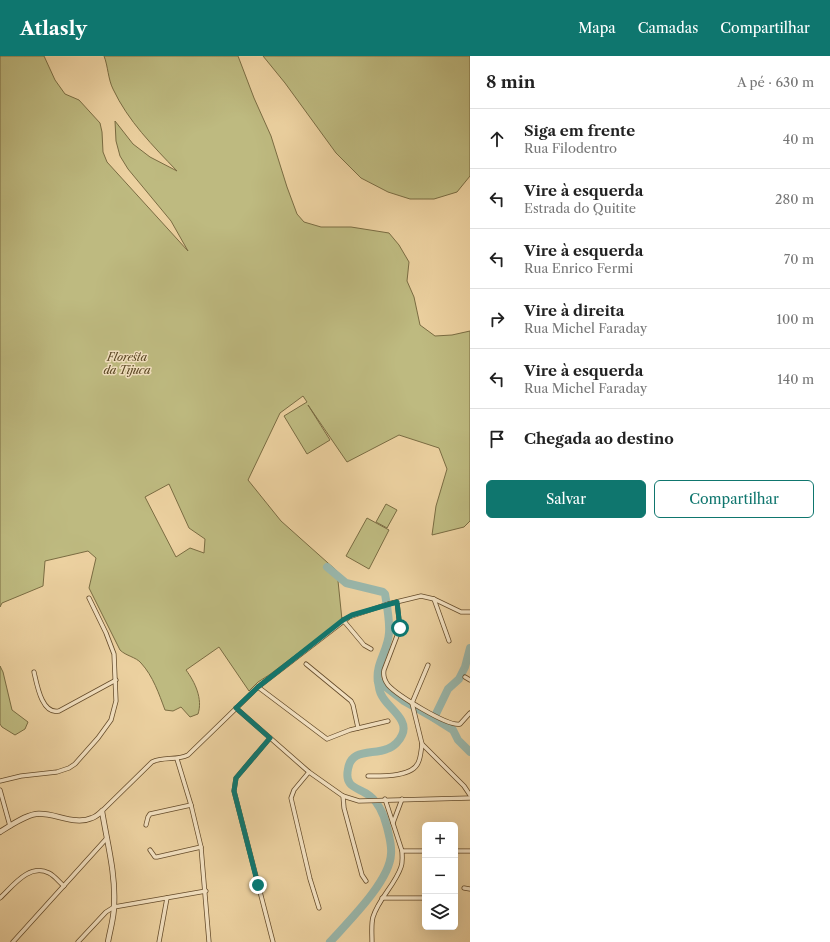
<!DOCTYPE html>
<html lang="pt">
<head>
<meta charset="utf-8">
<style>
  body { margin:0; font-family:"Libre Caslon Text",serif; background:#f6f6f6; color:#222 }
  .controls { position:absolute; right:12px; bottom:12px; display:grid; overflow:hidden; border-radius:6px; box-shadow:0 4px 16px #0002 }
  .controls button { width:36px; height:36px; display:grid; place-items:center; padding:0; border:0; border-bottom:1px solid #e0e0e0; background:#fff; color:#222; font:20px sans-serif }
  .stop { position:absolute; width:12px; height:12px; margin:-9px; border:3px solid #0f766e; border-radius:50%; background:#fff }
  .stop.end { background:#0f766e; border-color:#fff; box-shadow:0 1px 4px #0008 }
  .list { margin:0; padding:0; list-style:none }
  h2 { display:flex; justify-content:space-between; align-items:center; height:52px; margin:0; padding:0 16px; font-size:17px }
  h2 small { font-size:13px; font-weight:400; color:#767676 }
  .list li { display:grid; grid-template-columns:26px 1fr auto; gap:12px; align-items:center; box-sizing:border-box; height:60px; padding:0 16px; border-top:1px solid #e0e0e0 }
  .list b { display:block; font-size:15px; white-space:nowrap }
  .list p { margin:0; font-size:13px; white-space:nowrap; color:#767676 }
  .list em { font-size:13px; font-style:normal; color:#767676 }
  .actions { display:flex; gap:8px; padding:12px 16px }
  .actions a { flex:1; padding:9px 0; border:1px solid #0f766e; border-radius:6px; text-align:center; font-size:14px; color:#0f766e }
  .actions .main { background:#0f766e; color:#fff }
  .icon { flex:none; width:22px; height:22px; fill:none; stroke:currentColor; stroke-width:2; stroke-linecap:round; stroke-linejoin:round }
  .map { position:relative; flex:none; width:470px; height:886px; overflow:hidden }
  header { display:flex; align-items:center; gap:24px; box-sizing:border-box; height:56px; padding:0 20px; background:#0f766e; color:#fff }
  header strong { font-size:19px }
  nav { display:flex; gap:22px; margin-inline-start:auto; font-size:14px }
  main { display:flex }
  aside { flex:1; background:#fff }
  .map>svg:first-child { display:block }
  .green { fill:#beba80; stroke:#7a6c42; fill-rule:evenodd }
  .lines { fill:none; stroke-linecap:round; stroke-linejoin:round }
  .river { stroke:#99b6aa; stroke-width:8 }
  .minor-casing { stroke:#644b2a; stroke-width:5 }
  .tertiary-casing { stroke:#644b2a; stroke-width:6 }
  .minor { stroke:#f3e1c1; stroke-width:3.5 }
  .tertiary { stroke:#f3e1c1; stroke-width:4.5 }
  .route { stroke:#0f766e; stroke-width:5 }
  .labels { text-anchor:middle; stroke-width:3; stroke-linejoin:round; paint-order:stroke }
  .park-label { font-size:11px; font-style:italic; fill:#594522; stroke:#f3e1c1 }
</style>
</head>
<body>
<header>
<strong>Atlasly</strong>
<nav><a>Mapa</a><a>Camadas</a><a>Compartilhar</a></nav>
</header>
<main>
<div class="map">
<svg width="470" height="886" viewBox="0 0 470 886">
  <rect width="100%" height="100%" fill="#ecd1a0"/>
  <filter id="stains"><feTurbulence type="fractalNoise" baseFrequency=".005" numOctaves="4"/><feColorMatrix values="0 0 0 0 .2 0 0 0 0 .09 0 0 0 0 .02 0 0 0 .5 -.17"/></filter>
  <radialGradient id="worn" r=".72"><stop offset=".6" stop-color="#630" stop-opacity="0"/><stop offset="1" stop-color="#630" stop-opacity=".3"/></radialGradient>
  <g class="green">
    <path d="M0,0h44l11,24 10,14 14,6 21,23 2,9 1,20 4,10 81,89 -17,-30 -43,-52 -8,-13 -4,-15 -1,-20 18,23 17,13 27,14c-24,-25 -49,-50 -64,-82 -5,-10 -5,-23 -9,-33h134l16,42 17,38 16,51 10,27 7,8 17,5h30l38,6 10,12 10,17 -2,19 7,16 6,28 15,11 17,-1 18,-4v190l-6,6 -32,8 4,-29 11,-37 -8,-21 -40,-13 -52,27 -39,-57 22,35 -23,14 -23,-38 23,-14 -4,-6 -23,17 -32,67 33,41 56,50 5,49 -73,55 -11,7 -9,9 -30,-44 -33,23c9,12 17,29 12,44l-8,3 -9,-10 -8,4 -8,-1c-6,-16 -12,-34 -24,-47 -5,-6 -15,-7 -21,-13l-31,-62 7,-30 -8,-7 -43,10 -2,25 -41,17 -2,4zM169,428l20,44 16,11 -1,14 -14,-5 -14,9 -31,-60z"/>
    <polygon points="263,0 470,0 470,120 457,136 434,143 410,143 388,136 361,122 336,97 285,27"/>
    <polygon points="386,448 397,454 387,472 376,466"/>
    <polygon points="367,462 389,474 369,513 346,500"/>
    <polygon points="0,610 3,616 12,654 28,666 25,673 15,679 2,671 0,668"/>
  </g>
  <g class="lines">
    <g class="river">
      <path d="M327,511l19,16 37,9 2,2c2,12 5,27 4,39 -1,18 -14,31 -11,49 1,4 1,9 3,12 5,13 29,25 21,41 -2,5 -8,12 -15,14 -14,6 -36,-1 -39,20 -4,20 11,18 22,27 10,8 14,19 17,31 2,9 5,18 4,27 -1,27 -43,68 -61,88"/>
      <polyline points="378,625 404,645 434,662 453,674 458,684 470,696"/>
      <polyline points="434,662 448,633 459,623 465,611 470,592"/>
    </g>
    <g class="minor-casing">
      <g id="minor">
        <polyline points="434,543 449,585"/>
        <path d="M397,546l3,26 -16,42c-1,5 1,11 4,15 9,10 60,42 72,39l10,-11"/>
        <polyline points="343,564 364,589 371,593"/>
        <polyline points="306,608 351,645 353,649 358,672"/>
        <path d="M34,616c3,13 8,43 25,39l57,-31"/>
        <polyline points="465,621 470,624"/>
        <polyline points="258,631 327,683 350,674 388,665"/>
        <polyline points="412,647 422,688 464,730 470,739"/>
        <polyline points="412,647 428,609"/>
        <polyline points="236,652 309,716 343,740 344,752 362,819 366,825"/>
        <polyline points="270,682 236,722 234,735 273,886"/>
        <polyline points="177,703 191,749 201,791 209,886"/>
        <polyline points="309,716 294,734 291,742 310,823 319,852"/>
        <path d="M368,720c14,0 44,1 50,-13 3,-6 3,-13 4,-19"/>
        <polyline points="0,725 21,720 57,716 69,712 75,708 98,682 111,664 116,645 114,598 106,577 89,542"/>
        <polyline points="0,734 10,770"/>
        <polyline points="343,740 359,745 470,742"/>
        <path d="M102,755l50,-49c12,-6 24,-1 36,-7l70,-68 91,-70 39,-13 33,-8 13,3 27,13h9"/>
        <polyline points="393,767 402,743"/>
        <polyline points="146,769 148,761 150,758 191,749"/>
        <polyline points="150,794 155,801 157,801 201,791"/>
        <polyline points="402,795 425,795"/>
        <polyline points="455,795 470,795"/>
        <polyline points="464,832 470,833"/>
        <path d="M0,842c13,-12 29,-35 49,-25 6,3 10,9 15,13"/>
        <polyline points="382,842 425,842"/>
        <polyline points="13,886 107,782"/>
        <polyline points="78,886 106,856 114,851 206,835"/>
        <polyline points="159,886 167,842"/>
        <path d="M372,886c0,-8 -1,-18 1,-25 6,-19 22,-32 28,-50 2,-5 1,-11 1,-16l-17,-52"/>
      </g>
    </g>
    <g class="tertiary-casing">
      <path id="tertiary" d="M0,776c11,-7 24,-16 36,-18 18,-2 38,12 56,4 3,-1 7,-4 10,-7 5,31 14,63 12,95 0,12 -4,24 -6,36"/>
    </g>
    <use href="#minor" class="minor"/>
    <use href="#tertiary" class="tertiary"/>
  </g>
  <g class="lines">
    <polyline class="route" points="258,829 234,735 236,722 270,682 236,652 258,631 343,564 352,559 397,546 400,572"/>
  </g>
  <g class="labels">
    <g class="park-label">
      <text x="127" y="305">Floresta<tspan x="127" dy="13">da Tijuca</tspan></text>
    </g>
  </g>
  <rect width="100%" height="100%" filter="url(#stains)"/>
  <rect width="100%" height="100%" fill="url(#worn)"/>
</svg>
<div class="controls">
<button>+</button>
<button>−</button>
<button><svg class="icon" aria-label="layers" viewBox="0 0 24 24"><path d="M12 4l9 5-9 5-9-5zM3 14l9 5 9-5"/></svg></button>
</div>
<div class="stop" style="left:400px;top:572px"></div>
<div class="stop end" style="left:258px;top:829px"></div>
</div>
<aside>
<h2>8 min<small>A pé · 630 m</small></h2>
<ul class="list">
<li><svg class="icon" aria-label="ahead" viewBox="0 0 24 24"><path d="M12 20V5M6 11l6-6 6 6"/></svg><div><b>Siga em frente</b><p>Rua Filodentro</p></div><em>40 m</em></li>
<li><svg class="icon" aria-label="left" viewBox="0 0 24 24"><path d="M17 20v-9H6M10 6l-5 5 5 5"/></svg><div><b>Vire à esquerda</b><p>Estrada do Quitite</p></div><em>280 m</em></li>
<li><svg class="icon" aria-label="left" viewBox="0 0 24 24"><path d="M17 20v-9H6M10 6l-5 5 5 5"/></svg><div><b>Vire à esquerda</b><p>Rua Enrico Fermi</p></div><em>70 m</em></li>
<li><svg class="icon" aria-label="right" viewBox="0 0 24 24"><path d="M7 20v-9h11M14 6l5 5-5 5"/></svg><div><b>Vire à direita</b><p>Rua Michel Faraday</p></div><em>100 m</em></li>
<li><svg class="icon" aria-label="left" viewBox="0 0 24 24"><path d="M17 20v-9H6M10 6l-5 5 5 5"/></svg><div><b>Vire à esquerda</b><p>Rua Michel Faraday</p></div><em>140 m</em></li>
<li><svg class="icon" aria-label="arrive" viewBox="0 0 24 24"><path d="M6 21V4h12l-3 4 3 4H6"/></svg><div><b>Chegada ao destino</b></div></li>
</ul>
<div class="actions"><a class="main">Salvar</a><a>Compartilhar</a></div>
</aside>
</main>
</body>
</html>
